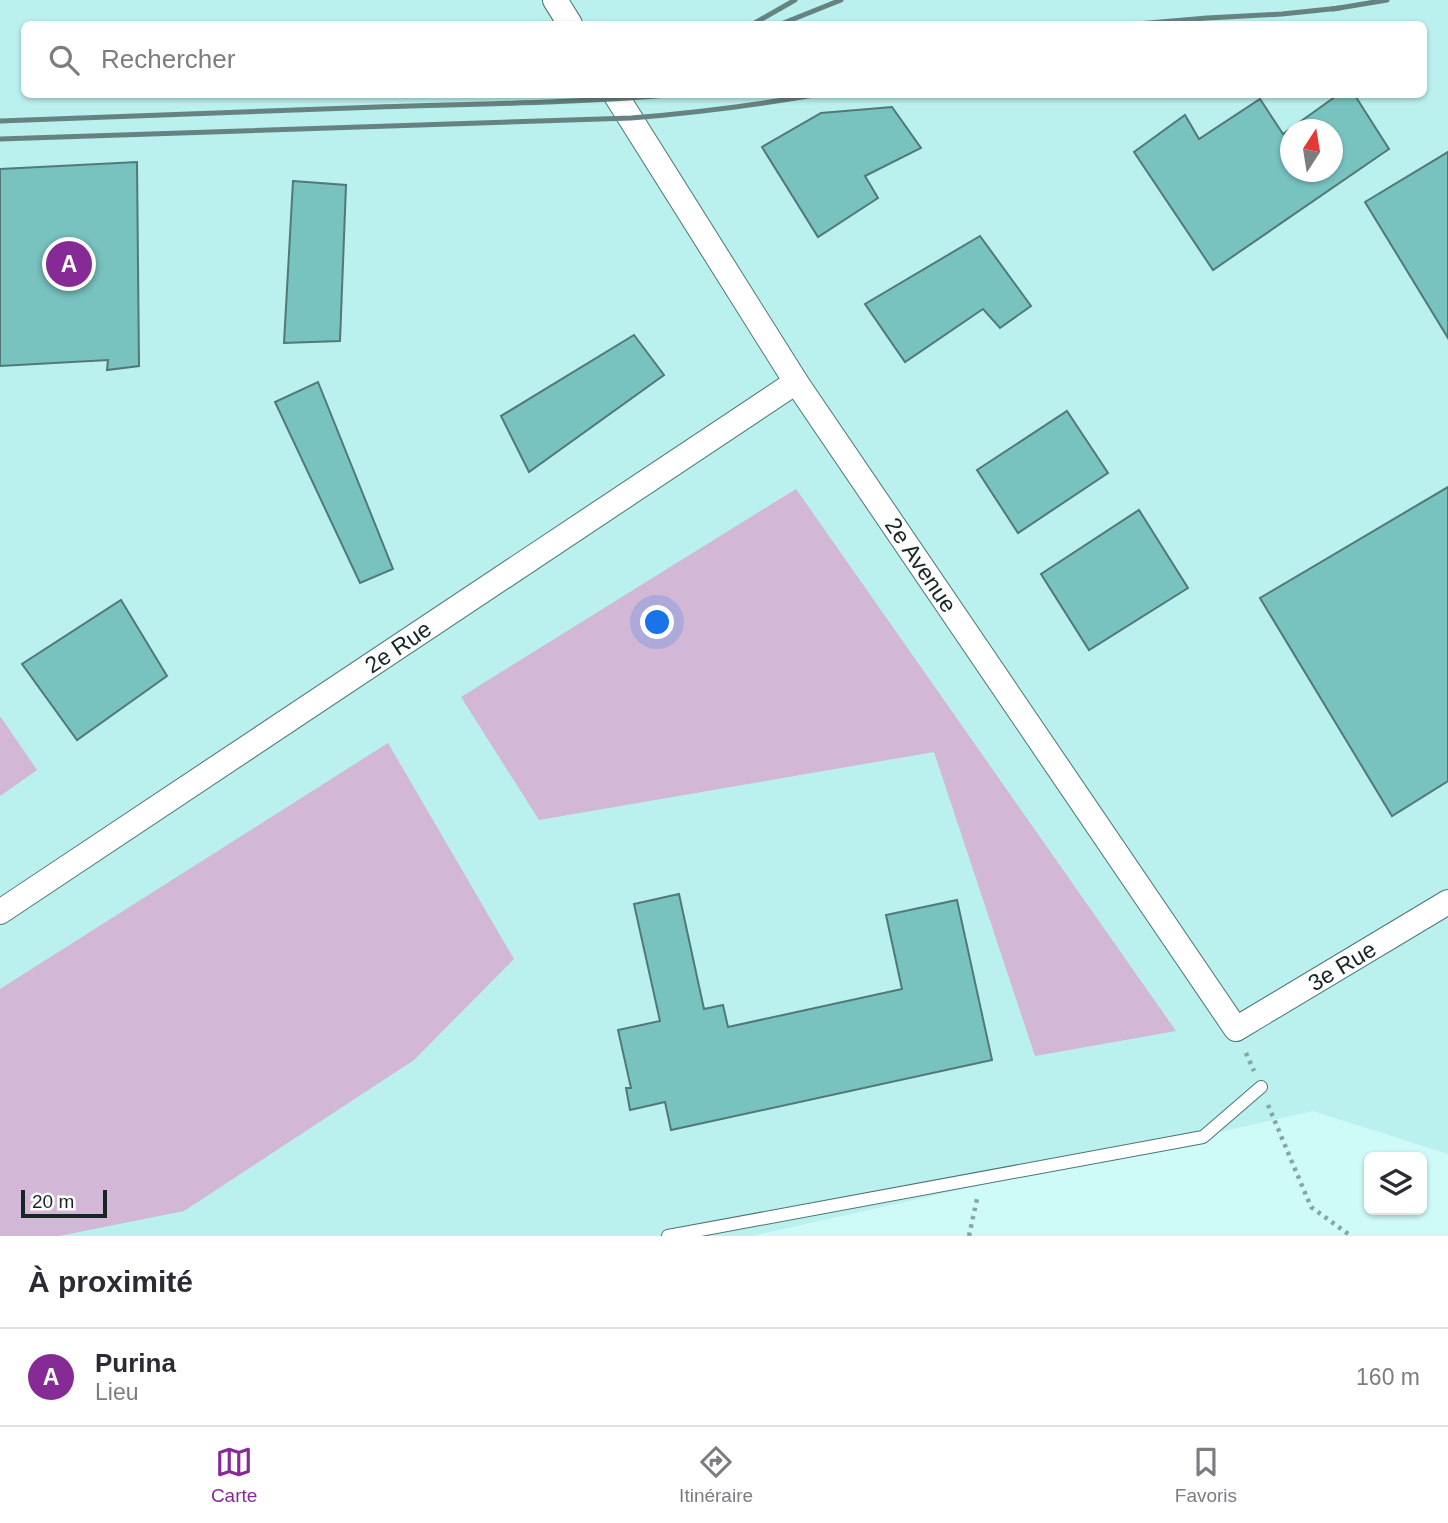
<!DOCTYPE html>
<html lang="fr">
<head>
<meta charset="utf-8">
<style>
  body { margin:0; font-family:Arial,sans-serif; background:#f2f2f3; color:#2b2b33 }
  .controls { position:absolute; right:21px; bottom:21px; display:grid; overflow:hidden; border-radius:10px; box-shadow:0 2px 5px #0004 }
  .controls button { width:63px; height:63px; display:grid; place-items:center; padding:0; border:0; border-bottom:2px solid #e1e1e2; background:#fff; color:#2b2b33; font:35px sans-serif }
  .compass { position:absolute; left:1280px; top:119px; width:63px; height:63px; border-radius:50%; background:#fff; box-shadow:0 2px 5px #0004; rotate:12deg }
  .scale { position:absolute; left:21px; bottom:18px; width:86px; box-sizing:border-box; padding-left:7px; border:4px solid #152625; border-top:0; font-size:19px; line-height:24px; white-space:nowrap; color:#152625; -webkit-text-stroke:5px #fff; paint-order:stroke }
  .you { position:absolute; left:658px; top:623px; width:24px; height:24px; margin:-18px; border:5px solid #fff; border-radius:50%; background:#1a73e8; box-shadow:0 0 0 10px #1a73e833 }
  .badge { display:grid; place-items:center; width:46px; height:46px; border-radius:50%; background:#862a96; color:#fff; font-size:23px; font-weight:700 }
  .pin { position:absolute; translate:-50% -50%; border:4px solid #fff; box-shadow:0 2px 7px #0006 }
  .list { margin:0; padding:0; list-style:none }
  h2 { display:flex; justify-content:space-between; align-items:center; height:91px; margin:0; padding:0 28px; font-size:30px }
  h2 small { font-size:23px; font-weight:400; color:#7c7c81 }
  .list li { display:grid; grid-template-columns:46px 1fr auto; gap:21px; align-items:center; box-sizing:border-box; height:98px; padding:0 28px; border-top:2px solid #e1e1e2 }
  .list b { display:block; font-size:26px; white-space:nowrap }
  .list p { margin:0; font-size:23px; white-space:nowrap; color:#7c7c81 }
  .list em { font-size:23px; font-style:normal; color:#7c7c81 }
  .icon { flex:none; width:38px; height:38px; fill:none; stroke:currentColor; stroke-width:2; stroke-linecap:round; stroke-linejoin:round }
  .map { position:relative; flex:none; width:1448px; height:1236px; overflow:hidden }
  .search { position:absolute; background:#fff; box-shadow:0 2px 5px #0004; left:21px; right:21px; top:21px; height:77px; display:flex; align-items:center; gap:18px; box-sizing:border-box; padding:0 24px; border-radius:10px; color:#7c7c81; font-size:26px }
  .sheet { height:189px; background:#fff }
  nav { display:flex; justify-content:space-around; align-items:center; box-sizing:border-box; height:98px; border-top:2px solid #e1e1e2; background:#fff; font-size:19px; color:#7c7c81 }
  nav a { display:grid; justify-items:center; gap:4px }
  nav .on { color:#862a96 }
  .map>svg:first-child { display:block }
  .built { fill:#baf0ed; fill-rule:evenodd }
  .green { fill:#d2b7d6 }
  .building { fill:#78c2bf; stroke:#517977; stroke-width:2; fill-rule:evenodd }
  .lines { fill:none; stroke-linecap:round; stroke-linejoin:round }
  .service-casing { stroke:#4d7573; stroke-width:14 }
  .minor-casing { stroke:#4d7573; stroke-width:26 }
  .path { stroke:#84a6a4; stroke-width:4.5; stroke-dasharray:3.5 5; stroke-linecap:butt }
  .service { stroke:#fff; stroke-width:12 }
  .minor { stroke:#fff; stroke-width:24 }
  .rail { stroke:#668381; stroke-width:5 }
  .labels { text-anchor:middle; stroke-width:6; stroke-linejoin:round; paint-order:stroke }
  .street-label { font-size:23px; fill:#152625; stroke:#fff }
</style>
</head>
<body>
<div class="map">
<svg width="1448" height="1236" viewBox="0 0 1448 1236">
  <rect width="100%" height="100%" fill="#cefaf8"/>
  <path class="built" d="M0,0h1448v1154l-135,-43 -561,125h-752zM24,24h1400v70h-1400zM1290,130h42v42h-42z"/>
  <g class="green">
    <polygon points="796,489 1176,1031 1035,1056 934,752 539,820 461,697"/>
    <polygon points="0,716 37,770 0,796"/>
    <polygon points="388,743 514,959 414,1060 184,1211 59,1236 0,1236 0,989"/>
  </g>
  <g class="building">
    <path d="M1339,94h15l35,55 -176,121 -79,-118 51,-37 14,24 61,-40 23,35zM1290,130h42v42h-42z"/>
    <polygon points="892,107 921,148 865,176 878,198 818,237 762,147 821,113"/>
    <polygon points="1448,152 1448,338 1365,202"/>
    <polygon points="137,162 139,366 107,370 108,360 0,366 0,169"/>
    <polygon points="293,181 346,185 340,341 284,343"/>
    <polygon points="980,236 1031,306 1000,328 983,309 905,362 865,304"/>
    <polygon points="634,335 664,375 529,472 501,416"/>
    <polygon points="318,382 393,569 360,583 275,402"/>
    <polygon points="1067,411 1108,473 1018,533 977,470"/>
    <polygon points="1448,487 1448,781 1392,816 1260,598"/>
    <polygon points="1139,510 1188,588 1089,650 1041,574"/>
    <polygon points="121,600 167,676 77,740 22,664"/>
    <polygon points="679,894 704,1009 723,1005 728,1027 902,989 886,915 957,900 992,1060 671,1130 665,1102 630,1110 626,1088 631,1088 618,1030 660,1021 634,904"/>
  </g>
  <g class="lines">
    <g class="service-casing">
      <polyline id="service" points="668,1236 1203,1137 1261,1087"/>
    </g>
    <g class="minor-casing">
      <g id="minor">
        <polyline points="555,0 570,24"/>
        <polyline points="615,94 796,382 1236,1029 1448,902"/>
        <polyline points="0,912 796,382"/>
      </g>
    </g>
    <g class="path">
      <polyline points="1246,1053 1254,1071"/>
      <polyline points="1268,1105 1311,1207 1351,1236"/>
      <polyline points="969,1236 977,1199"/>
    </g>
    <use href="#service" class="service"/>
    <use href="#minor" class="minor"/>
    <g class="rail">
      <polyline points="1333,9 1387,0"/>
      <polyline points="753,24 795,0"/>
      <polyline points="781,24 841,0"/>
      <polyline points="1137,24 1207,18 1282,14 1340,8"/>
      <path d="M0,121c126,-5 252,-10 378,-14 101,-3 202,-4 302,-13"/>
      <path d="M0,139l631,-21c64,-5 126,-13 189,-24"/>
    </g>
  </g>
  <g class="labels">
    <g class="street-label">
      <text transform="translate(921 565) rotate(56)" y="8">2e Avenue</text>
      <text transform="translate(398 647) rotate(-34)" y="8">2e Rue</text>
      <text transform="translate(1342 966) rotate(-31)" y="8">3e Rue</text>
    </g>
  </g>
</svg>
<div class="controls">
<button><svg class="icon" aria-label="layers" viewBox="0 0 24 24"><path d="M12 4l9 5-9 5-9-5zM3 14l9 5 9-5"/></svg></button>
</div>
<svg class="compass" viewBox="-18 -18 36 36"><path d="M0-13l5 13h-10z" fill="#e53935"/><path d="M0 13l5-13h-10z" fill="#7c7c81"/></svg>
<div class="scale">20 m</div>
<div class="you"></div>
<div class="pin badge" style="left:69px;top:264px">A</div>
<div class="search"><svg class="icon" aria-label="search" viewBox="0 0 24 24"><circle cx="10" cy="10" r="6"/><path d="M15 15l6 6"/></svg>Rechercher</div>
</div>
<section class="sheet">
<h2>À proximité<small></small></h2>
<ul class="list">
<li><span class="badge">A</span><div><b>Purina</b><p>Lieu</p></div><em>160 m</em></li>
</ul>
</section>
<nav>
<a class="on"><svg class="icon" aria-label="map" viewBox="0 0 24 24"><path d="M3 6l6-2 6 2 6-2v14l-6 2-6-2-6 2zM9 4v14M15 6v14"/></svg>Carte</a>
<a><svg class="icon" aria-label="directions" viewBox="0 0 24 24"><path d="M12 3l9 9-9 9-9-9zM9 14v-3h6M13 9l2 2-2 2"/></svg>Itinéraire</a>
<a><svg class="icon" aria-label="saved" viewBox="0 0 24 24"><path d="M7 4h10v16l-5-4-5 4z"/></svg>Favoris</a>
</nav>
</body>
</html>
